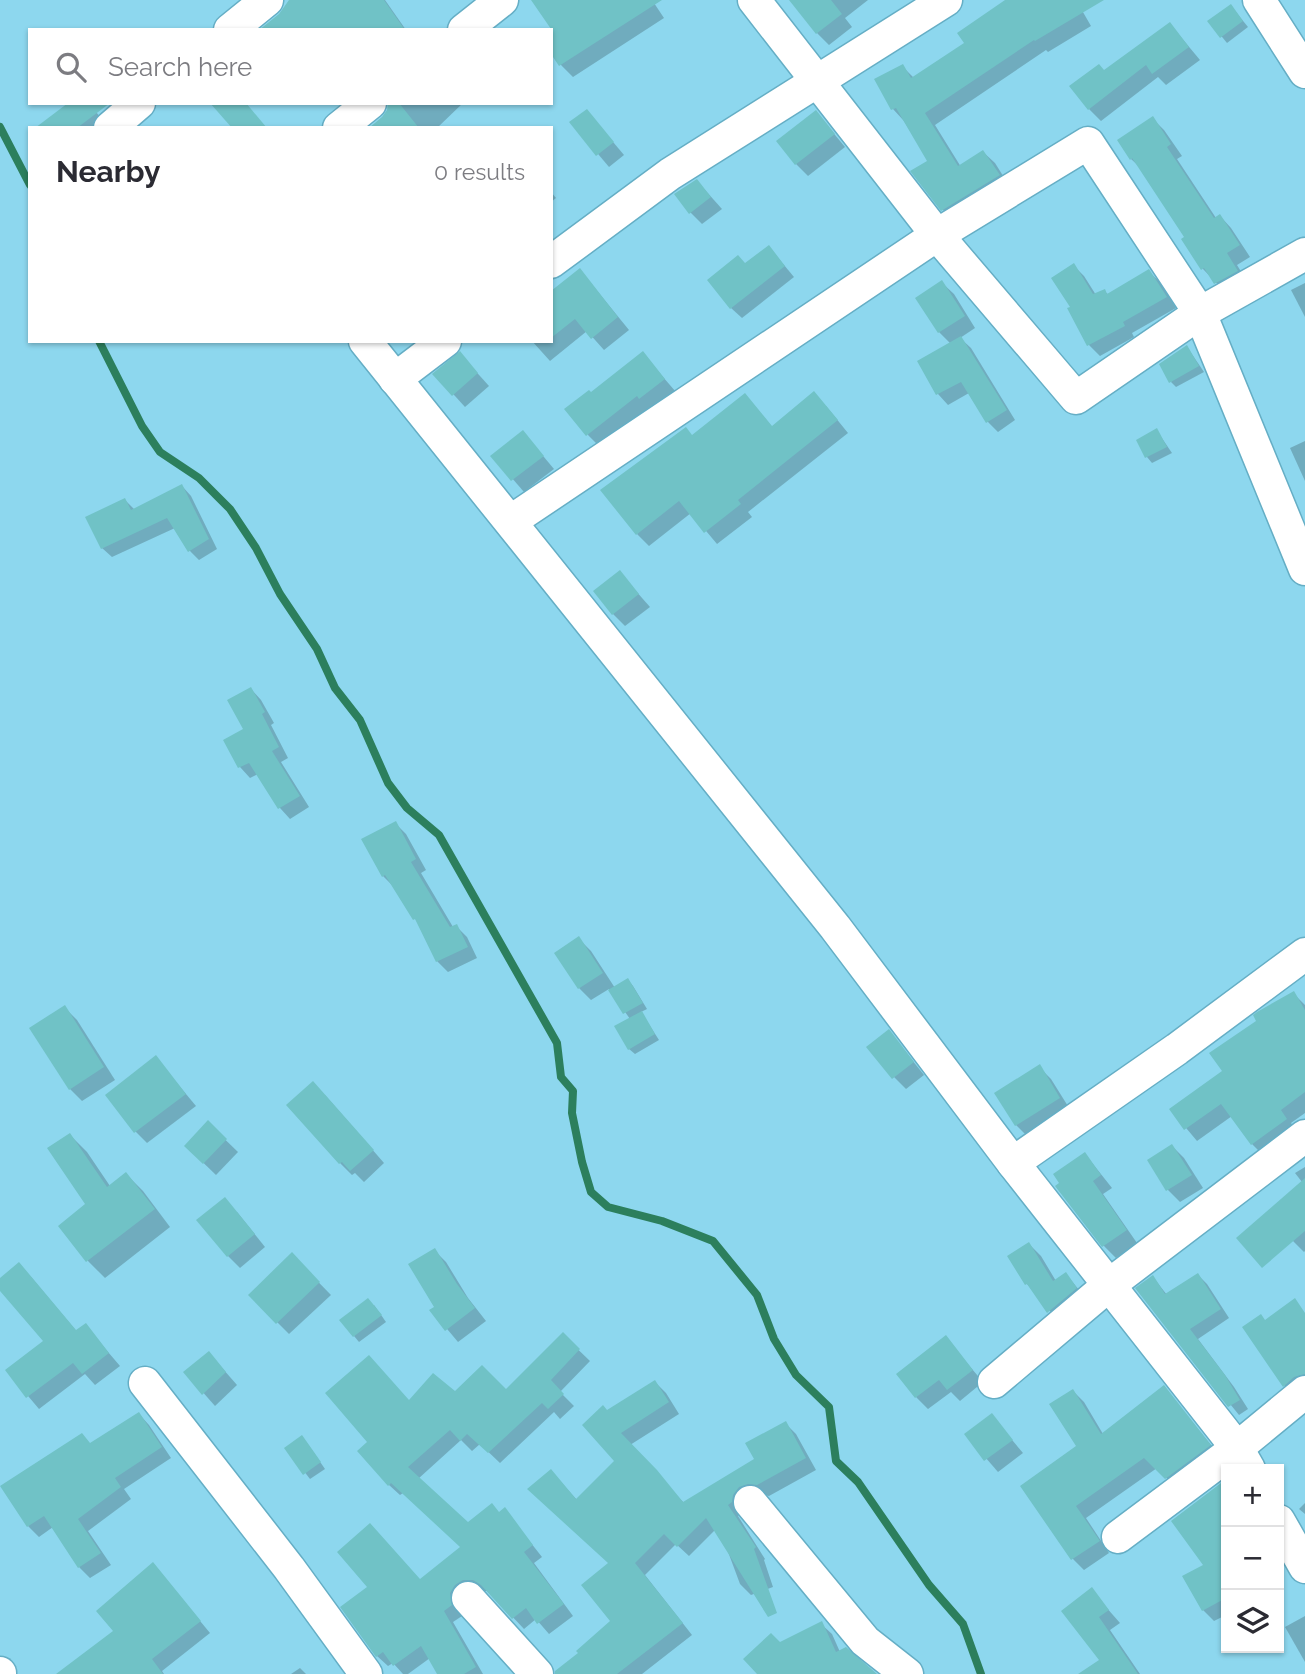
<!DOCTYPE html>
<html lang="en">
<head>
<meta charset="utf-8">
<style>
  body { margin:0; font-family:Raleway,sans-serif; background:#f7f7f7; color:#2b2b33 }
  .controls { position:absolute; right:21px; bottom:21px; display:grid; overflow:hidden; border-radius:0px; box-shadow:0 2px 5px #0004 }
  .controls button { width:63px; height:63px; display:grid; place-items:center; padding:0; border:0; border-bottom:2px solid #e1e1e2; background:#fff; color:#2b2b33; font:35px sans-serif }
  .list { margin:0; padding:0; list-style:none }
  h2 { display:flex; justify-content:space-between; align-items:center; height:91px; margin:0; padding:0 28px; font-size:30px }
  h2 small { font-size:23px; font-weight:400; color:#7c7c81 }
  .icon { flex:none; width:38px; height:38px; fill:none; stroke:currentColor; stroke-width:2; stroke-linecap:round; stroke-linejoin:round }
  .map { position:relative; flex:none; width:1305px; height:1674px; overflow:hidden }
  .search { position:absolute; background:#fff; box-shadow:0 2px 5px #0004; left:28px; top:28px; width:525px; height:77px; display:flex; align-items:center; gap:18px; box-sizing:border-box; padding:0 24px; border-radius:0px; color:#7c7c81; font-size:26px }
  .panel { position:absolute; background:#fff; box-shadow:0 2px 5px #0004; left:28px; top:126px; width:525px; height:217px; border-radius:0px }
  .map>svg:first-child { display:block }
  .shadow { fill:#0003 }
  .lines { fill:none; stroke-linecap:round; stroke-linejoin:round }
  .stream { stroke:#2c7f5d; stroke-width:8 }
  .building { fill:#70c2c6 }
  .minor-casing { stroke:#65aec5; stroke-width:35 }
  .minor { stroke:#fff; stroke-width:32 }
</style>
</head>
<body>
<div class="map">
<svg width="1305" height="1674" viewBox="0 0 1305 1674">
  <rect width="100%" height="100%" fill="#8dd7ee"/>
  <g class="shadow">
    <polygon points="291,0 385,0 406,30 370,30 280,16"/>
    <polygon points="533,0 652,0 664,18 573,77 561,65 556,32"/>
    <polygon points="798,0 868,0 845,18 852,27 829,45 817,33"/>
    <polygon points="1008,0 1076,0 1091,26 1048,52 1046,50 935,125 961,167 983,152 995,163 1010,187 954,221 943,210 929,161 904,121 893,109 877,80 902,66 914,78 966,43"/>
    <polygon points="1231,6 1248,27 1227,43 1209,21"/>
    <polygon points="1170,24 1200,60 1166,85 1158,77 1101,121 1089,109 1104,72"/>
    <polygon points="389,103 463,103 437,128 371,128 389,111"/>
    <polygon points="93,108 107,126 105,128 57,128"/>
    <polygon points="587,111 624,155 609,167 572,123"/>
    <polygon points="816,112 845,147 808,176 796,164"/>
    <polygon points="1152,118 1164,130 1182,156 1177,159 1216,218 1220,216 1231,228 1250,257 1237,265 1248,283 1227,294 1203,269 1187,237 1142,169 1131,159"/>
    <polygon points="697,181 722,209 702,224 690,212"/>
    <polygon points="551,192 556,198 551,202"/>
    <polygon points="769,247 794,277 742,318 731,308"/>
    <polygon points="1074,266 1084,276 1096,295 1104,291 1109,295 1149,272 1160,282 1176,308 1132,333 1134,337 1100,356 1089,345 1072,308"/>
    <polygon points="580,270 629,330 604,350 587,331 550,361 532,341 551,341 551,293"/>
    <polygon points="941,282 954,294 975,328 960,338 971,348 1015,420 998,432 988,422 969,393 948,405 938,394 919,361 951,344 939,332"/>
    <polygon points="1305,283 1305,317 1291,290"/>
    <polygon points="1187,347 1204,372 1176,387 1171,382"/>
    <polygon points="643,354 676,392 653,410 650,407 600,447 588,435 591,394"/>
    <polygon points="471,366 489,386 465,407 435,374"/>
    <polygon points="745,395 773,428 826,406 848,433 748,512 752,517 717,544 691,513 649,546 637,534 693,437"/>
    <polygon points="1157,431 1172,453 1152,463 1147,457 1138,440"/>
    <polygon points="523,432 554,469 524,492 493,456"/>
    <polygon points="1305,441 1305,481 1290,448"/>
    <polygon points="182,486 191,496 217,549 199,560 190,551 175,528 112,557 102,548 125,500 135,510"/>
    <polygon points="620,573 650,607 625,626 613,614"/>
    <polygon points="251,689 261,700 274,723 271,725 288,758 281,762 309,807 290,819 280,808 258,774 250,778 240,767 225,741 246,730"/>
    <polygon points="395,823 406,834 426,870 421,873 453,927 456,926 467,937 477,958 448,972 437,961 419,924 394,887 383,876"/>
    <polygon points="579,939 591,951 615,988 628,980 633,986 647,1009 641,1012 659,1040 635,1054 629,1049 630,1019 609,989 591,1000 579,988"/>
    <polygon points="1294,994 1305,1005 1305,1113 1291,1123 1298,1132 1264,1156 1252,1144 1232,1116 1197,1141 1171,1110 1224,1072 1259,1021"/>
    <polygon points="65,1008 77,1020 115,1080 82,1101 70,1089"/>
    <polygon points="889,1031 924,1075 906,1089 894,1077"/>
    <polygon points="156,1058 196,1106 147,1143 135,1131"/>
    <polygon points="1039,1067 1051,1079 1071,1111 1028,1137 1016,1125"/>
    <polygon points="325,1095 384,1163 364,1182 355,1173 352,1175 340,1163"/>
    <polygon points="208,1123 238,1152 216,1175 186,1146"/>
    <polygon points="70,1135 87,1152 110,1186 126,1174 143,1191 170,1227 105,1278 88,1261 88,1204"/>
    <polygon points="1172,1146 1184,1158 1203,1188 1180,1202 1168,1190 1149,1161"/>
    <polygon points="1085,1154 1112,1188 1103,1194 1137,1243 1116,1258 1104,1246 1061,1183"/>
    <polygon points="1305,1167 1305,1251 1304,1252 1293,1241 1302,1182 1295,1173"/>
    <polygon points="237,1212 265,1247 240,1268 228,1256"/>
    <polygon points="1029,1244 1041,1256 1056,1281 1066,1274 1088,1301 1061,1324 1027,1284 1010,1256"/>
    <polygon points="434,1250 446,1262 468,1298 486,1321 458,1342 432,1311 436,1307"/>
    <polygon points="292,1255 331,1295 289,1334 250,1295"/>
    <polygon points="1198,1275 1207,1284 1229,1318 1198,1339 1234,1387 1248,1409 1239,1415 1137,1289 1153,1277 1167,1295"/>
    <polygon points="31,1277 77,1332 85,1325 120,1366 95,1385 85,1374 39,1409 7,1371 45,1342 0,1288 0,1280"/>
    <polygon points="374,1305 386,1322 359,1342 354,1336"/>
    <polygon points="1305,1315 1305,1385 1293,1395 1284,1385 1265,1321"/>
    <polygon points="563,1335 590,1361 560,1392 574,1406 560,1419 554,1412 500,1463 480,1444 472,1451 461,1440 418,1479 468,1525 500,1514 505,1510 542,1557 534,1563 573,1616 549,1634 536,1619 524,1629 492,1595 487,1591 475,1591 461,1603 462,1616 453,1622 483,1674 439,1674 430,1658 408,1674 403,1674 393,1663 388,1666 377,1656 420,1580 462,1547 403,1493 400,1495 389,1485 410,1402 455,1394 506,1392"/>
    <polygon points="945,1337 983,1382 960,1401 951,1392 928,1409 916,1397"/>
    <polygon points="209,1353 237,1385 215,1406 185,1372"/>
    <polygon points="655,1382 666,1393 679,1414 630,1445 684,1503 756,1459 785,1423 796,1434 816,1470 769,1496 759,1494 738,1516 765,1559 764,1560 773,1587 751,1595 740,1584 727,1549 715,1530 689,1556 676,1544 645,1575 692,1635 642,1674 560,1674 612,1621 610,1564 551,1471 577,1500 617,1461 607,1412"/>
    <polygon points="1164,1388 1220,1456 1177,1489 1157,1468 1086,1518 1109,1553 1084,1570 1073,1559 1022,1486 1078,1446 1073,1391 1084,1402 1103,1434"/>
    <polygon points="139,1414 149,1425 171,1458 124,1489 131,1499 88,1531 111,1565 90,1578 79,1567 53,1527 39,1537 28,1526 91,1445"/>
    <polygon points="991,1415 1023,1453 998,1472 966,1435"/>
    <polygon points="307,1443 325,1469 310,1479 286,1448"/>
    <polygon points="1221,1485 1226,1490 1226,1615 1214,1621 1203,1610 1205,1566"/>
    <polygon points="1305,1503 1305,1514 1299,1509"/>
    <polygon points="153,1564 210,1633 162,1671 164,1674 59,1674 116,1631"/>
    <polygon points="1091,1590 1120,1623 1110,1630 1140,1674 1081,1674 1101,1660"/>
    <polygon points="1305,1616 1305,1662 1285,1627"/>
    <polygon points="821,1624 832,1634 840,1652 874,1674 773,1674 780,1644"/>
    <polygon points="300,1668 306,1674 291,1674"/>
  </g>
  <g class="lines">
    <g class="stream">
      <polyline points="0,127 30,185"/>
      <polyline points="99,341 142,426 160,452 199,478 230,509 256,548 280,594 317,649 335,688 360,720 388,783 407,808 439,835 557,1043 561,1077 573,1091 572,1113 582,1162 591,1192 608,1207 662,1221 713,1241 757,1295 774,1339 796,1375 829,1407 836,1461 858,1482 929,1585 963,1624 981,1674"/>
    </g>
  </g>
  <g class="building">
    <polygon points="289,0 384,0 405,30 259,30 279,14"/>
    <polygon points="531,0 662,0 559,66 551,54 551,29"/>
    <polygon points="789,0 831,0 842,14 816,34"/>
    <polygon points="1005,0 1104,0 1035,41 1034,40 925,113 958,166 983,150 1000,175 941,211 910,171 927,161 896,108 891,110 874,79 903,64 911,78 964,43 957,33"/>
    <polygon points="1231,4 1243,21 1220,38 1207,21"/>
    <polygon points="1170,22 1189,47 1152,74 1146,65 1088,110 1069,86 1099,64 1104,70"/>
    <polygon points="68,103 110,103 77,128 35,128"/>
    <polygon points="210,103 246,103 267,128 232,128"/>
    <polygon points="388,103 399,103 419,128 369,128 382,117 387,110"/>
    <polygon points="587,109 614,142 596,156 569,122"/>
    <polygon points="816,110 835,134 795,165 776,141"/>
    <polygon points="1153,116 1171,144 1167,147 1214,218 1220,214 1240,245 1227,253 1238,271 1214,284 1204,268 1201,270 1181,239 1184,237 1138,167 1132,158 1130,160 1117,140"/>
    <polygon points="697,179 711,197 689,214 674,194"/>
    <polygon points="769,245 785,266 730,309 707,280 738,255 745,263"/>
    <polygon points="1074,263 1093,294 1105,289 1107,294 1149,269 1167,297 1123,322 1125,326 1087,346 1067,308 1070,307 1051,278"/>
    <polygon points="580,268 618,317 591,339 575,319 551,338 551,291"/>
    <polygon points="942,280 965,316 938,333 915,298"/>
    <polygon points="961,336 1007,410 986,423 961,382 936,395 917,361"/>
    <polygon points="1187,345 1199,366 1169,383 1159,364"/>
    <polygon points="460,351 478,373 452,396 432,374"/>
    <polygon points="643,351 665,379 639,399 637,396 586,436 564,409 589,390 591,392"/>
    <polygon points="814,391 838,420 738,500 741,504 704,533 679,501 636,535 600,490 686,427 692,435 745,393 772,426"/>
    <polygon points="1157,428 1167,447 1145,458 1136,440"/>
    <polygon points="523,430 544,456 511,481 490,456"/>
    <polygon points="182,484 209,539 188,552 167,518 101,549 85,517 125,498 131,510"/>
    <polygon points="620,570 639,594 612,615 593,591"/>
    <polygon points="251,687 265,712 262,714 279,747 272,751 300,796 278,809 249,763 238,768 223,740 243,729 227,700"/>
    <polygon points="396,821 416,859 411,862 450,927 457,924 468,947 436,962 415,919 413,920 385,875 382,877 361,839"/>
    <polygon points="579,936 603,973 578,989 554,953"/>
    <polygon points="628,978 643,1003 623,1014 608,990"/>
    <polygon points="1294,991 1305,1010 1305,1092 1281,1110 1287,1119 1251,1145 1221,1104 1184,1130 1169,1109 1222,1071 1209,1053 1256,1021 1253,1015 1257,1012"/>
    <polygon points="65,1005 104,1067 69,1090 29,1028"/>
    <polygon points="642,1011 655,1034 628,1050 614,1026"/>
    <polygon points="889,1029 914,1062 892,1079 866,1047"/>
    <polygon points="156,1055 186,1094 134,1133 105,1095"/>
    <polygon points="1040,1064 1060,1098 1015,1126 994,1093"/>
    <polygon points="313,1081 374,1150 350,1171 342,1162 339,1164 286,1105"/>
    <polygon points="208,1120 227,1139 203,1164 184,1146"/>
    <polygon points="70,1133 107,1187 126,1172 155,1209 86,1262 58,1226 85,1204 47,1148"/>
    <polygon points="1172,1144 1192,1175 1166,1191 1147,1160"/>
    <polygon points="1085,1152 1101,1175 1093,1181 1127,1230 1102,1247 1055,1186 1059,1183 1053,1174"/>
    <polygon points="1305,1178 1305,1231 1262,1268 1236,1238"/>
    <polygon points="225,1197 255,1234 227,1257 196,1220"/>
    <polygon points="1029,1242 1053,1281 1066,1272 1077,1288 1047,1313 1027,1284 1025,1285 1007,1256"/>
    <polygon points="435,1248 457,1284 475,1308 445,1331 429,1310 434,1307 408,1264"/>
    <polygon points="292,1252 320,1282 276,1324 248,1295"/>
    <polygon points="19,1262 76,1330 86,1323 109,1353 82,1374 73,1363 26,1398 5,1370 43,1341 0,1291 0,1278"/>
    <polygon points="1198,1273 1221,1309 1190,1329 1225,1375 1240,1400 1228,1407 1135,1288 1153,1275 1165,1294"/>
    <polygon points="368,1298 382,1315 353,1337 339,1320"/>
    <polygon points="1295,1298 1305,1313 1305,1374 1294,1377 1283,1387 1242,1327 1261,1314 1265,1320"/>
    <polygon points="563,1332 580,1349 551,1380 564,1394 548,1409 542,1403 488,1453 467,1434 460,1441 450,1430 408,1467 468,1522 492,1503 499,1512 505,1507 533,1545 524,1552 564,1604 537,1624 526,1608 512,1619 481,1585 473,1580 463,1580 455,1585 450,1593 452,1605 444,1611 476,1667 464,1674 437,1674 421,1646 393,1666 383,1652 376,1657 340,1607 367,1587 337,1552 370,1523 420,1579 460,1547 391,1483 388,1486 357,1451 367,1442 325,1393 369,1355 409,1400 433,1373 455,1391 482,1365 506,1389"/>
    <polygon points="946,1335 973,1370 947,1390 939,1380 915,1398 896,1374"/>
    <polygon points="209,1351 226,1372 202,1395 183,1372"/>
    <polygon points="655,1380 669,1402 621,1433 657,1470 683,1502 754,1459 745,1443 786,1421 806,1458 757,1485 748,1484 739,1487 733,1495 732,1502 728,1505 756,1547 754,1549 777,1613 768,1617 706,1518 677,1547 664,1534 635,1563 683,1623 617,1674 555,1674 555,1671 578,1653 576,1651 610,1621 581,1585 608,1563 527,1489 551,1469 576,1499 614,1461 582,1425 603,1405 607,1410"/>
    <polygon points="1164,1385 1211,1445 1165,1479 1144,1458 1076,1506 1100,1541 1071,1560 1020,1486 1076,1446 1049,1404 1073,1389 1101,1434"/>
    <polygon points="139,1412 162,1447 115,1478 121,1487 78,1519 101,1553 78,1568 44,1516 27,1527 0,1486 82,1433 90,1443"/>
    <polygon points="992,1413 1013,1440 984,1461 964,1434"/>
    <polygon points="302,1435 321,1462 303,1475 284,1448"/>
    <polygon points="1221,1483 1226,1489 1226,1598 1202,1611 1182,1576 1203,1565 1171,1521"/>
    <polygon points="153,1562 201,1621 152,1659 163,1674 56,1674 113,1631 96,1611"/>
    <polygon points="1092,1587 1109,1610 1099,1617 1138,1674 1078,1674 1099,1660 1061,1611"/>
    <polygon points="822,1621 836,1652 846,1647 877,1674 757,1674 743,1659 771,1633 780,1642"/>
  </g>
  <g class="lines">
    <g class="minor-casing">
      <g id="minor">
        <polyline points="754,0 937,235 1076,398 1200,313 1305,254"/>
        <polyline points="1259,0 1305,72"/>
        <polyline points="230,30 267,0"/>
        <polyline points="464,30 502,0"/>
        <polyline points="110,128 139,103"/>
        <polyline points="339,128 370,103"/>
        <polyline points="551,262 670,174 946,0"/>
        <polyline points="365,341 835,927 1013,1163 1237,1448 1249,1469"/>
        <polyline points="395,379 445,341"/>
        <polyline points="511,521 937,235 1088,143 1200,313 1305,569"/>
        <polyline points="1013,1163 1177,1049 1305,954"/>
        <polyline points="994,1382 1109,1285 1305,1136"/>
        <polyline points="145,1383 289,1568 366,1674"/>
        <polyline points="750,1502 865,1641 907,1674"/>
        <polyline points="1279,1521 1305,1567"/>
        <polyline points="1118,1537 1237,1448 1305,1392"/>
        <polyline points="468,1598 537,1674"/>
        <polyline points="0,1673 0,1674"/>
      </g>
    </g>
    <use href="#minor" class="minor"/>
  </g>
</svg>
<div class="controls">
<button>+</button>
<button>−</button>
<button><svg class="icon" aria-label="layers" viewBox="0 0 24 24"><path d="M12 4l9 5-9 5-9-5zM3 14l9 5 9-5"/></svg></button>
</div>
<div class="search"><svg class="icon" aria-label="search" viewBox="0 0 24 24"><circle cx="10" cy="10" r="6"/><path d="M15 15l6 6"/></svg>Search here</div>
<section class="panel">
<h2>Nearby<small>0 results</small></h2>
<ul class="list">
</ul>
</section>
</div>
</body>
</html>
